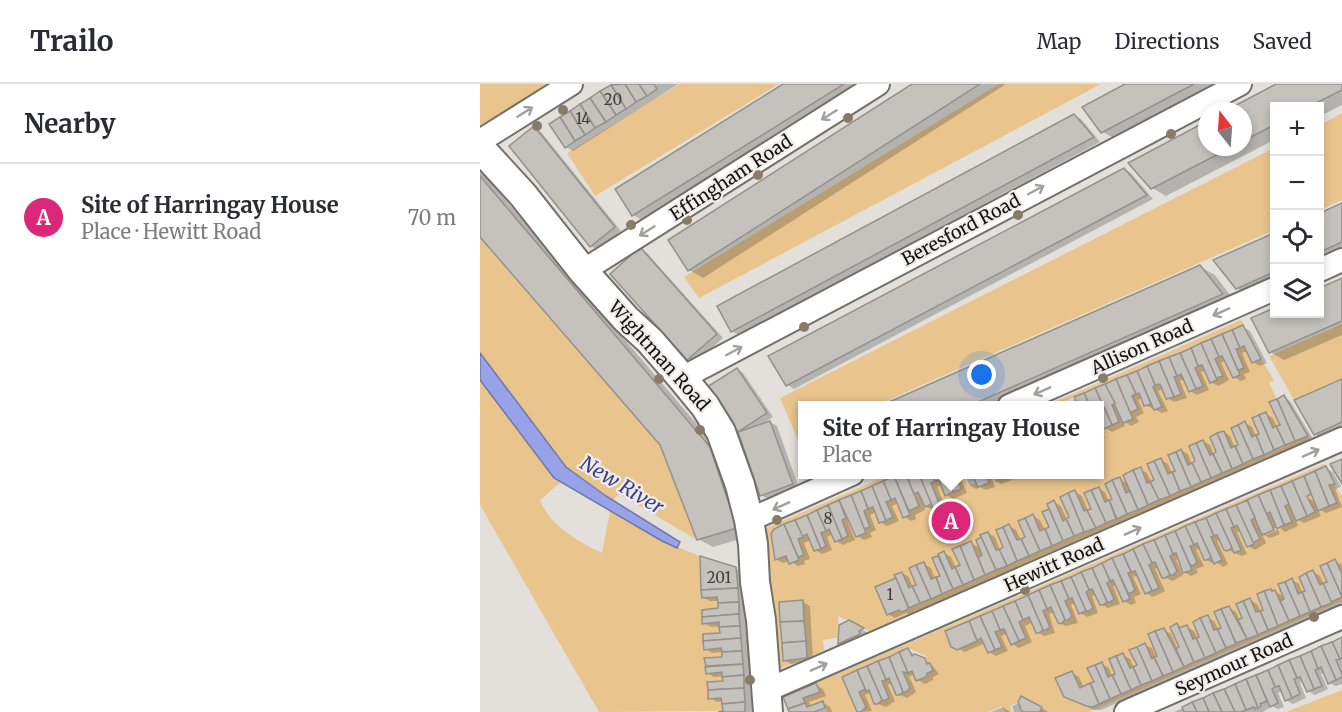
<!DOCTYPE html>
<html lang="en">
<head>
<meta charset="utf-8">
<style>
  body { margin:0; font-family:Merriweather,serif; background:#f7f7f7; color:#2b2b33 }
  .controls { position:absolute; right:18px; top:18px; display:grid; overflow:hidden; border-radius:0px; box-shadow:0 3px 9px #0003 }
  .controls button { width:54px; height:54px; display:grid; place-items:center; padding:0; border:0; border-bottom:2px solid #e1e1e2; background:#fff; color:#2b2b33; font:30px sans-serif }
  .compass { position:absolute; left:718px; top:18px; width:54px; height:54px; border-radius:50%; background:#fff; box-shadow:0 3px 9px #0003; rotate:343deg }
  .you { position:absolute; left:502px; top:291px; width:21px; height:21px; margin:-15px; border:4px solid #fff; border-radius:50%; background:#1a73e8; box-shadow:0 0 0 9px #1a73e833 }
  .badge { display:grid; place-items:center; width:39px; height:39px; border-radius:50%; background:#db2777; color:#fff; font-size:20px; font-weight:700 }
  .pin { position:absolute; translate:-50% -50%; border:3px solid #fff; box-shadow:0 2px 6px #0006 }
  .popup { position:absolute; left:318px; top:317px; width:306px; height:78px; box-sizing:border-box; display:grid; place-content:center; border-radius:0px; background:#fff; filter:drop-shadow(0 2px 4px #0005); font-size:20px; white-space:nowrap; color:#7c7c81 }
  .popup b { font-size:22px; color:#2b2b33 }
  .popup::after { content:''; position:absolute; left:50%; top:100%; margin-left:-12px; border:12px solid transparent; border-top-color:#fff }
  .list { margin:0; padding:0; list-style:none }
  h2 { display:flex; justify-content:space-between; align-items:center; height:78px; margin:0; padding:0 24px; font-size:26px }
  h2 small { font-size:20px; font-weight:400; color:#7c7c81 }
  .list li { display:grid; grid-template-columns:39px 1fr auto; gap:18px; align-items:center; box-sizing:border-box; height:108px; padding:0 24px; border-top:2px solid #e1e1e2 }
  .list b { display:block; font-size:22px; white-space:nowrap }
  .list p { margin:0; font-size:20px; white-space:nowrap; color:#7c7c81 }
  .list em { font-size:20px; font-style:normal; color:#7c7c81 }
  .icon { flex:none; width:33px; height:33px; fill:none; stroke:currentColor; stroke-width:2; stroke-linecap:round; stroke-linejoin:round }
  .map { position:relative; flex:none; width:862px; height:628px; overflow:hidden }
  header { display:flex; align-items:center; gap:36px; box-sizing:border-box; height:84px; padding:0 30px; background:#fff; border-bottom:2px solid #e1e1e2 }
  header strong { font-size:28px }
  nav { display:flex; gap:33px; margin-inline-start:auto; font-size:21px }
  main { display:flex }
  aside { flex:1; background:#fff }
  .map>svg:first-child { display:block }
  .green { fill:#e9c58d; fill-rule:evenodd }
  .water { fill:#97a2e9; stroke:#6f77a8; stroke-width:1.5 }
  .shadow { fill:#0003; fill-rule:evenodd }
  .building { fill:#c5c1bd; stroke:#94918d; stroke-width:1.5 }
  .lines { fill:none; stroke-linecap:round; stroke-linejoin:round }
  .minor-casing { stroke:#73706b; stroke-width:26 }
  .major-casing { stroke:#73706b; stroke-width:32 }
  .minor { stroke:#fff; stroke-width:22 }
  .major { stroke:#fff; stroke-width:28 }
  .tree { fill:#877c68 }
  .oneway { stroke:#a1a09f }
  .labels { text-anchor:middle; stroke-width:4.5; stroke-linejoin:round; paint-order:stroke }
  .number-label { font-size:15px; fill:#403e3b }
  .street-label { font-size:18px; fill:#131210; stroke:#f0ede8 }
  .water-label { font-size:20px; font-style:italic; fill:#393d8f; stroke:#f0ede8 }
</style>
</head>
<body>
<header>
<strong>Trailo</strong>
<nav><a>Map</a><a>Directions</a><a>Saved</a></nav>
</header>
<main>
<aside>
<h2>Nearby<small></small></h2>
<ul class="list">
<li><span class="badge">A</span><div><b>Site of Harringay House</b><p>Place · Hewitt Road</p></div><em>70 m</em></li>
</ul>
</aside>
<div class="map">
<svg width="862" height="628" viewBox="0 0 862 628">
  <rect width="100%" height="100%" fill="#e3e0db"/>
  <g class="green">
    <polygon points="0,0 80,0 0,53"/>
    <polygon points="199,0 299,0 115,112 87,69"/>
    <polygon points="519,0 621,0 219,214 204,193"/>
    <polygon points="862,29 862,116 840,126 840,41"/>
    <polygon points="794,64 794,146 397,321 322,322 322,354 318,356 300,314"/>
    <polygon points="0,153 180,361 217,456 139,410 133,416 86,383 0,269"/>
    <polygon points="761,236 765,241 575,321 566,322"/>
    <polygon points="862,240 862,295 814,316 789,272"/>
    <polygon points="764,262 772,279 781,275 794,296 789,299 797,315 790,318 800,341 793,344 786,329 772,334 779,350 772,353 765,338 751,343 758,361 751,364 743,347 730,353 736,368 730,371 723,356 709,362 715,377 708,381 701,365 688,371 695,387 688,390 681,374 667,380 674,396 667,399 660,383 643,391 650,407 646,409 640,394 625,400 632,415 625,418 618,403 604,409 611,425 604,427 595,407 589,433 583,437 574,417 567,420 569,425 562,428 569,443 560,447 553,430 538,437 545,453 537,456 529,440 516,446 523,463 516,466 508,448 501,450 501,453 496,456 502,471 498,474 491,458 473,466 480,481 472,485 465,467 458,470 458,472 452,475 460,492 429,504 422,488 415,491 416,494 395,504 407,530 429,524 828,352 830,355 389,547 358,532 360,553 343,556 344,566 327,574 323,517 299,518 303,577 321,576 295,587 286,444 409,391 418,391 294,445 291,450 295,476 306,472 310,479 319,476 318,473 324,471 318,455 327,451 334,467 346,462 341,449 349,445 355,458 368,452 362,436 366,434 376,453 385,449 384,445 390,442 384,427 393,423 400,439 413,433 406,418 415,414 424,434 430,431 429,427 439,422 434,410 438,408 445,423 452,420 454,424 460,422 451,399 459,396 466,412 481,405 475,391 483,391 488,402 496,399 498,403 509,399 506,391 510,391 513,397 528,391 620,390 620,334 624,345 639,338 632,321 635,319 644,339 653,335 650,329 658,325 652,312 659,309 664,322 671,320 675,326 682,323 673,303 680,300 686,315 700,310 694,293 701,290 709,308 722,302 715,284 722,281 730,298 743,291 735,275 742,272 753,294 759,291 758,286 764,284 756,265"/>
    <path d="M0,296l74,98 7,4 -21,18c9,25 39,42 62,53l8,-42 52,30 38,15 2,42 15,-1 1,11 -16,2v13l17,-1 1,11 -17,1 1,15 17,-1 1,9 -17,2 1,15 16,-2 1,9 -16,1 1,16h13l2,13 -124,1 -119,-207z"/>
    <path d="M844,380l2,2 -381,166 6,15 6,2 25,-10 6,14 14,-6 -7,-15 9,-3 8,16 14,-7 -7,-16 10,-5 7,16h3l4,-3 5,-1 2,-2 -7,-16 8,-4 7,16 13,-4 1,-3 -7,-15 7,-3 7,16 12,-4 2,-3 -7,-15 6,-3 8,16 12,-4 2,-3 -7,-15 6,-3 11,22 6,-3 -2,-6 5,-1 2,-2 -7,-17 7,-2 10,23 14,-7 -10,-22 6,-3 10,16 11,-7 -6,-15 6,-3 7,20 9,-3 -2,-5 6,-1 1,-2 -7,-16 7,-3 7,16 7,-2 4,7 6,-4 -10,-23 6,-2 10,16 5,-3 2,5 7,-3 -10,-22 6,-3 9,22 7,-3v-1l7,-4 -9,-19 4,-2 7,17 12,-5 -8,-16 4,-2 7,16 15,-6 -7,-16 4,-2 7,16 18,-8 -7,-16 26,-13 9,13v78l-7,-14 -15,6 7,16 -7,3 -7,-14 -14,6 6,14 -7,3 -6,-15 -14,5 6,15 -4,2 -5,-11 -3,1 -1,-2 -14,6 6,15 -7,2 -6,-14 -14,6 6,14 -7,3 -6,-15 -15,7 7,15 -7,2 -7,-15 -14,7 6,15 -6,2 -6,-14 -8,3 -2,-4 -7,3 9,20 -6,2 -18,-18 -7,4 9,21 -5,3 -8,-16 -14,7 7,15 -7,3 -7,-15 -14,6 6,15 -7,3 -6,-15 -14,5 6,15 -14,6 -8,-17 -16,7 8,19 22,10h7l249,-110v4l-253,111h-46l-3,-1 2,-4 -21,-11 -3,6 -8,4 2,6h-7l-3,-6 -14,6h-161l-4,-11 -16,6 -4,-9 16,-6 -3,-9zM428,564l18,8 1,8 3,-1 3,7 -6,3 -1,4 -9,4 -5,-10 -9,1 7,16 -1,2 -13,4 -7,-16 -7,3 7,16 -2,3 -13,4 -5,-14 -3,1 -1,-2 -6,3 7,15 -5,5 -4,-1 -14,-34z"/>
    <polygon points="862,606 862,628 806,628"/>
  </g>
  <polygon class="water" points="0,269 86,383 126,412 200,458 197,464 182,457 74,394 0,296"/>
  <g class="shadow">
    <polygon points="135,0 198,0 93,67 86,63 71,40"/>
    <polygon points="306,0 391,0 168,139 153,131 137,106"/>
    <polygon points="435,0 526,0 223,194 209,186"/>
    <polygon points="648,0 743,0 637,56 623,48"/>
    <polygon points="799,0 862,0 862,21 840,32 840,22 794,22 794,56 686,112 672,104 727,63 763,63 763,27 749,27"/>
    <polygon points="594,31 601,35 620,58 259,251 252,247"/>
    <polygon points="54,44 61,48 141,147 118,166 111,162"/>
    <polygon points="644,85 651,89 673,115 314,305 308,301"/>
    <polygon points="0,86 244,372 270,452 233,463 218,455 182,360 0,150"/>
    <polygon points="862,121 862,172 840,182 840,131"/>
    <polygon points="794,151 794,202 771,212 757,204 736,176"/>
    <polygon points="160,165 167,169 243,254 215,279 208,275"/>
    <polygon points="720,183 735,191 756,219 521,322 404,322"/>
    <polygon points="862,196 862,251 804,276 790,268 774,235 794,226 794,230 840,230 840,206"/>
    <polygon points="763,243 770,247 787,279 780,282 773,278 768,267 762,269 770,288 764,290 766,295 761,297 754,293 746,276 741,279 749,296 744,299 738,302 731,298 726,286 721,288 729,306 717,311 710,307 704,295 700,297 707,314 694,318 687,314 683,305 678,307 688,327 682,329 665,321 662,314 658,316 664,329 656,333 659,338 651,342 643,337 645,342 632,348 625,344 620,332 620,322 582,322"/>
    <polygon points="257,285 263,289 293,333 282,340 290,338 297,342 319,404 288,415 281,411 259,348 229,304"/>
    <polygon points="862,296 862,352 849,358 835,350"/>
    <polygon points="803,313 810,317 833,355 437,527 435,526 434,529 430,531 426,529 415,534 408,530 418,495 422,489 429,493 433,504 438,501 444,480 451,484 455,495 462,492 454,475 464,469 471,473 476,484 482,482 491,459 501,465 508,449 515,453 520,466 525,464 529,442 536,446 541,456 547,454 553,432 560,436 565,446 571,444 564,429 571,426 574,418 581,422 587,436 591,434 595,408 602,412 608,427 613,425 618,404 625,408 629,418 634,416 640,395 648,400 660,385 667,389 672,399 676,397 681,376 688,380 692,389 697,387 701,366 708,370 712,380 717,378 723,357 730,361 734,371 738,369 744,348 750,352 755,364 760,361 765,339 772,343 776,353 781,351 786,330 793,334 797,344 802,341"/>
    <polygon points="620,342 625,354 620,356"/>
    <path d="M846,384l7,4 8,15 -6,2 7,18 -16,6 -9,-5 4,8 -17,7 -9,-5 3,8 -13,6 -4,-3 -1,-3 -14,6v3l12,-5 2,4 -10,4 -8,-4 4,9 -11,7 -7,-4 -7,-16 -4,2 10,22 -5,2 -16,-7 -5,-10 -4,2 11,23 -5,3 -8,-6 -3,2 -7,-4 -4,-11 -5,2 8,16 -8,3 2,4 -7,3 -7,-4 -5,-14 -3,2 7,15 -10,6 -10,-4 -4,-10 -4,2 10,22 -12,6 -7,-4 -8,-18 -5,2 8,17 -7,3 2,6 -5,2 -7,-4 -7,-16 -4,1 7,18 -12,4 -7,-4 -5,-10 -4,2 6,17 -11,4 -7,-4 -4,-10 -5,2 7,18 -12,3 -7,-4 -4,-10 -6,2 6,19 -11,3 -7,-4 -4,-10 -8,4 7,16 -13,6 -7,-4 -4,-11 -7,3 7,15 -12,5 -7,-4 -4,-9 -20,9 -12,-6 -6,-14zM822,407l13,7v4l-15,-9z"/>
    <polygon points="423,390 532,390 534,395 521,400 512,395 515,403 506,406 500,403 496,405 489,401 485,391 480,393 487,409 473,415 467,411 461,401 457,403 466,425 461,427 457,425 453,426 443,421 445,426 435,431 436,435 431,437 425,433 418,419 412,422 419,437 407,442 400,438 396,428 390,431 396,446 390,449 392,453 384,456 377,452 370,438 368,439 375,456 363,461 356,457 353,450 347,453 352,466 342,470 335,466 331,456 324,459 330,475 324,477 325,480 318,482 310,477 303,479 296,475 295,446"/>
    <polygon points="855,477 862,481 862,521 621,626 614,626 593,616 592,589 599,593 604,604 616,598 622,580 629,584 632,593 637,591 643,571 650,575 654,584 659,582 665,561 672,564 676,574 679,573 684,546 691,550 698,565 701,564 697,541 703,544 707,543 714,547 718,555 721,554 727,533 734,537 739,546 743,545 736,529 749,524 756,528 760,537 764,535 770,516 777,520 781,528 785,527 791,506 805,513 812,496 819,500 823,510 827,508 833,488 840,492 844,501 849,499"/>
    <polygon points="256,484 263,489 272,628 244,628 243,617 237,618 230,614 245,599 244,592 234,593 228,589 226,576 244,574 243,568 232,569 225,565 241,550 241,542 231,543 224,539 240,525 239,517 230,517 223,513"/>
    <polygon points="323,518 330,522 333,577 311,580 304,576"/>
    <polygon points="369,538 388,549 385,551 386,554 366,562 360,559"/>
    <polygon points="862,555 862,600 856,602 849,599 845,588 841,590 848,605 835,611 828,607 823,597 820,599 826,614 813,620 806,616 802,607 798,609 804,623 798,625 792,622 783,628 694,628"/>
    <polygon points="428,566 451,580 459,590 453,593 453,596 445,600 438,596 435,591 429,592 436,608 427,614 417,610 413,599 408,601 415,617 406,623 396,619 390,609 385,611 392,627 381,628 364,594"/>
    <polygon points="336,601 343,605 346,612 329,618 331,623 343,619 350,623 352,628 310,628 305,614"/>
    <polygon points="541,614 562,624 568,628 534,628 532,622 539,619"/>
    <polygon points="523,623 530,628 511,628"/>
  </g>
  <g class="building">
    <polygon points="145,0 159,0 167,12 156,18"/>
    <polygon points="145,0 156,18 146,25 131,1"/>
    <polygon points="159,0 174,0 177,5 167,12"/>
    <polygon points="303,0 364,0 152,132 135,105"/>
    <polygon points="432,0 500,0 208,187 188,156"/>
    <polygon points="645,0 714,0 621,49 602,23"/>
    <polygon points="796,0 862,0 862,6 830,22 794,22 794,41 763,57 763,27 745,27"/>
    <polygon points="131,1 146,25 136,31 120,7"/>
    <polygon points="120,7 136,31 126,38 110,14"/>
    <polygon points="110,14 126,38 115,44 100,20"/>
    <polygon points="100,20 115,44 105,51 90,27"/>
    <polygon points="90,27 105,51 95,57 80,33"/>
    <polygon points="594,30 614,53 251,248 237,222"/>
    <polygon points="80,33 95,57 85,64 69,40"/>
    <polygon points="727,37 727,63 752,63 671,105 648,79"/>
    <polygon points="54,42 135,143 110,163 29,62"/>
    <polygon points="644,84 667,111 306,302 288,272"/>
    <polygon points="0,92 230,363 257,444 217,456 180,361 0,153"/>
    <polygon points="862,119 862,158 840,168 840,129"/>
    <polygon points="794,149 794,188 756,205 733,176"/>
    <polygon points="160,163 237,250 207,276 130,190"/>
    <polygon points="720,181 743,210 489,322 400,322"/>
    <polygon points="862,194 862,237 789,269 771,234 794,224 794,230 840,230 840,204"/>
    <polygon points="763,241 781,275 772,279 764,262 760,264 752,246"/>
    <polygon points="752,246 760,264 756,265 764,284 758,286 742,250"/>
    <polygon points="742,250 760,291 753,294 742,272 739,273 731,255"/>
    <polygon points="731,255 739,273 735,275 743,292 736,294 721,259"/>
    <polygon points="721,259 737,296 730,299 722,281 718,282 711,264"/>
    <polygon points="711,264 718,282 715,284 723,302 716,305 700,269"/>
    <polygon points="700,269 716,305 709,308 701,290 697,292 689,273"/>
    <polygon points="689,273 697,292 694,293 701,310 694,313 679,277"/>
    <polygon points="679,277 694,313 686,315 680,300 675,301 667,282"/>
    <polygon points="667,282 675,301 673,303 682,323 674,326 657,287"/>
    <polygon points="257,284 287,329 258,348 227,303"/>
    <polygon points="657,287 671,320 664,322 659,309 656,310 647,291"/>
    <polygon points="647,291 656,310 652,312 658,325 650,329 636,295"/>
    <polygon points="636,295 653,335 643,339 625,300"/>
    <polygon points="862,295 862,338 834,351 814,316"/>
    <polygon points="625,300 635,319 632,321 639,338 632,341 615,304"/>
    <polygon points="615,304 632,341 624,345 620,334 620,322 610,322 604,309"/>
    <polygon points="604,309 610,322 598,322 594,313"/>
    <polygon points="804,311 828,352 815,357 797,315"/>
    <polygon points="797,315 815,357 805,361 796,342 800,341 789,318"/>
    <polygon points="786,328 793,344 796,342 805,361 794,366 779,331"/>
    <polygon points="779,331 794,366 784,371 776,351 779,350 772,334"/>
    <polygon points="290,337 313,400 280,412 258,348"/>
    <polygon points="765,337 772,353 776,351 784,371 773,375 758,341"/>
    <polygon points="758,341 773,375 763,380 755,362 758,361 751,344"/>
    <polygon points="744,347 751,364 755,362 763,380 752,385 737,349"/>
    <polygon points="737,349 752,385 742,389 733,370 736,368 730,353"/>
    <polygon points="723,356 730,371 733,370 742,389 731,394 716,359"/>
    <polygon points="716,359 731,394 721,398 712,379 715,377 709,362"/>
    <polygon points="701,365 708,381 712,379 721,398 711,403 696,368"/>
    <polygon points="696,368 711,403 700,407 692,388 695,387 688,371"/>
    <polygon points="681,374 688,390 692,388 700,407 690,412 674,377"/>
    <polygon points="862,375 862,400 850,380"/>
    <polygon points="674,377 690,412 679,416 670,398 674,396 667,380"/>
    <polygon points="846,382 855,400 849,401 857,419 849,422 835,387"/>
    <polygon points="661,383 667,399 670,398 679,416 668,421 653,386"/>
    <polygon points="653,386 668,421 658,426 643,391"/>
    <polygon points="835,387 849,422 838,427 824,392"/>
    <polygon points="418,390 426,390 439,422 429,427 414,392"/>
    <polygon points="426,390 439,390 452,420 445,423 438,408 434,410"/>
    <polygon points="439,390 452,390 455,397 451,399 460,422 453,424"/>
    <polygon points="452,390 466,390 473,408 465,412 459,396 455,397"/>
    <polygon points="466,390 475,390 481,405 473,408"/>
    <polygon points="492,390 506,390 509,399 498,403"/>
    <polygon points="414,392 430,431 423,434 415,414 411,416 403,397"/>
    <polygon points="824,392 831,410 827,412 835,428 827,432 812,397"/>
    <polygon points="640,393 646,409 650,407 658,426 647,430 632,396"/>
    <polygon points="632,396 647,430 637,435 629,416 632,415 625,400"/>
    <polygon points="403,397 411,416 406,418 413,433 406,437 392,402"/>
    <polygon points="812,397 827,432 816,437 801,402"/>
    <polygon points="392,402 406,437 399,439 393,423 388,425 381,407"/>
    <polygon points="801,402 809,420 805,422 812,438 804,441 790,406"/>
    <polygon points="619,403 625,418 629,416 636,435 626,439 611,406"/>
    <polygon points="595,406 604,427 607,426 616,444 604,448 588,409"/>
    <polygon points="611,406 626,439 616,444 607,426 611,425 604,409"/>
    <polygon points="790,406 804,441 797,445 790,428 786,430 778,411"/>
    <polygon points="381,407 388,425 384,427 390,443 384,445 371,411"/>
    <polygon points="588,409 604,448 594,452 586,435 589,433 580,413"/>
    <polygon points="371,411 386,449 376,453 359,416"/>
    <polygon points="778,411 794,446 782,451 767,416"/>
    <polygon points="359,416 366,434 362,436 368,452 362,455 348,421"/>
    <polygon points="574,416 583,437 586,435 594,452 583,457 567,420"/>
    <polygon points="767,416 775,434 771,436 780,455 773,459 756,421"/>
    <polygon points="348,421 362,455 355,458 349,445 346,447 337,426"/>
    <polygon points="756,421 774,460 767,463 757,441 754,443 746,425"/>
    <polygon points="569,425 583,457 572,462 565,445 569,443 562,428"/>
    <polygon points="746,425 754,443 751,444 761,466 754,469 736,429"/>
    <polygon points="337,426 346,447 341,449 346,462 341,465 327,431"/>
    <polygon points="736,429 752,464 747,467 744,466 737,451 734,452 726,434"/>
    <polygon points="553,430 560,447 565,445 572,462 560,467 545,434"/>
    <polygon points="327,431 341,465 334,467 327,450 322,453 315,436"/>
    <polygon points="545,434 560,467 549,472 541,455 545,453 538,437"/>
    <polygon points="726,434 734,452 731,453 742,476 734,480 715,438"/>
    <polygon points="315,436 323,453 318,455 324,471 318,473 304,440"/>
    <polygon points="715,438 731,473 727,476 724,476 717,459 714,461 705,442"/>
    <polygon points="304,440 319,476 309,480 306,472 295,476 291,450 294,445"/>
    <polygon points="529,440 537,456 541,455 549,472 537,477 523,443"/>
    <polygon points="705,442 714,461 710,462 717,478 713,482 710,481 695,447"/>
    <polygon points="523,443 537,477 527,482 519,466 523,463 516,446"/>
    <polygon points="695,447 712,486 703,489 696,469 693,470 685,451"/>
    <polygon points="508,448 516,466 519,465 527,482 516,486 500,451"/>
    <polygon points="685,451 693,470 690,472 697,487 693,491 690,491 674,456"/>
    <polygon points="501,453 516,486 505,491 498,474 502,471 496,456"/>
    <polygon points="674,456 690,491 685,494 682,494 675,478 672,479 663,460"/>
    <polygon points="491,457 505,491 494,496 480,462"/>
    <polygon points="663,460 672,479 669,481 679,504 672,507 653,465"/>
    <polygon points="480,462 494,496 483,501 475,483 480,481 472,465"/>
    <polygon points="653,465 672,507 665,510 655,487 651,488 643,470"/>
    <polygon points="464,467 472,485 475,483 483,501 473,505 458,470"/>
    <polygon points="643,470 651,488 648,489 655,506 651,509 648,509 632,474"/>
    <polygon points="220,472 256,483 258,504 221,506"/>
    <polygon points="458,472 473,505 462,510 456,493 460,492 452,474"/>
    <polygon points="632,474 650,515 643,518 633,496 630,497 622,479"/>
    <polygon points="855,475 862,490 862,513 847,479"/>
    <polygon points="444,478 451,495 456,493 462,510 451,515 436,481"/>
    <polygon points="622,479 630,497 627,499 634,515 630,518 627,518 612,484"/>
    <polygon points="847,479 862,513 851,518 843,499 847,498 840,482"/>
    <polygon points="436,481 451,515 440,519 432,502 436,501 429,484"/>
    <polygon points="612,484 627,518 623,521 620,521 612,505 609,506 601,488"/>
    <polygon points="833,486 840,501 843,499 852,519 841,523 826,489"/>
    <polygon points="422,488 429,504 432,502 440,519 429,524 414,491"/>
    <polygon points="601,488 609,506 606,508 613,524 609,527 606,527 591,493"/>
    <polygon points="826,489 841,523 830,528 822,508 825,507 819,493"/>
    <polygon points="591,493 606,527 599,530 592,514 589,515 581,497"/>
    <polygon points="416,494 428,523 427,526 422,528 419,526 407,531 395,503"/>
    <polygon points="812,494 818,510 822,508 830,528 820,532 805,498"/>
    <polygon points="581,497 589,515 585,517 592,532 588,536 585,536 570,501"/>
    <polygon points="805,498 820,532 809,537 800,517 804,515 798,500"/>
    <polygon points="570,501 585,536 581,540 578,539 571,523 567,525 559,506"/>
    <polygon points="258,504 259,518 238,519 237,513 222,514 221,506"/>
    <polygon points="791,505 792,507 795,506 809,537 798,542 784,507"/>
    <polygon points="559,506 567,525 563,527 570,543 566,546 563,546 548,511"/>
    <polygon points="784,507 798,542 788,546 780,527 783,526 777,510"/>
    <polygon points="548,511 563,546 559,549 556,549 549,533 543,536 535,517"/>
    <polygon points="770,514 776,528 780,527 788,546 778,551 763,517"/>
    <polygon points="323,516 324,537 300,538 299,518"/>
    <polygon points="535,517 543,536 539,538 546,554 539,557 523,522"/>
    <polygon points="763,517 778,551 767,555 758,536 762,534 756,520"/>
    <polygon points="259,518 259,530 222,533 222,526 238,524 238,519"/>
    <polygon points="523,522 539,557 531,561 524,545 520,546 512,527"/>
    <polygon points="749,522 767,555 756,559 741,525"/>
    <polygon points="741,525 756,560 746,564 737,545 741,544 734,528"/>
    <polygon points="512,527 520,546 515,548 522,563 515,566 500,532"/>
    <polygon points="259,530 260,542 239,543 239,538 222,540 222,533"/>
    <polygon points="728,531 734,546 737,545 746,564 736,569 720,534"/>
    <polygon points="500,532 515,566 508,569 501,554 497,557 489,537"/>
    <polygon points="720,534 736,569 725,574 716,554 719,553 713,538"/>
    <polygon points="369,536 384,544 379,547 380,550 358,560 359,541"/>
    <polygon points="324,537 326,557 302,559 300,538"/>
    <polygon points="489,537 497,557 477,566 471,563 465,547"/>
    <polygon points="697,539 714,578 704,583 696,565 699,563 690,543"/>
    <polygon points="707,541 713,555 716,554 725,574 714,578 699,544"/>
    <polygon points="260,542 261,554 223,557 223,550 240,549 239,543"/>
    <polygon points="684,544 704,583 693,588 675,547"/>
    <polygon points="675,547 693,588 683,592 674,573 677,572 668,550"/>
    <polygon points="862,553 862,574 860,575 852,558"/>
    <polygon points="261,554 262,567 242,568 241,564 224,566 223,557"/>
    <polygon points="326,557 327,574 303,577 302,559"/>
    <polygon points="852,558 860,575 856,576 862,590 862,593 856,596 841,562"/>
    <polygon points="665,559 672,575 674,573 683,592 672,597 657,563"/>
    <polygon points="841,562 856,596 848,600 841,583 838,585 831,567"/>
    <polygon points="657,563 672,597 661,601 653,583 657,581 649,566"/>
    <polygon points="428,564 432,572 435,570 445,574 447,580 450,579 453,587 447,589 446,593 436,597 432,587 428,589 419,568"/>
    <polygon points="262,567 263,580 226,582 224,574 242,573 242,568"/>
    <polygon points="831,567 838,585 835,586 842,602 834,605 820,572"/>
    <polygon points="419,568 428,589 423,588 430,604 426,608 423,608 409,573"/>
    <polygon points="643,569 650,584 653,583 661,601 651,606 636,572"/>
    <polygon points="636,572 651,606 641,610 632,591 635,590 629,575"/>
    <polygon points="820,572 834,605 827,608 820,593 817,594 809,576"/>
    <polygon points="409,573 423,608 419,611 416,611 409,594 406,596 398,577"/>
    <polygon points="809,576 817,594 814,595 820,610 812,614 798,581"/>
    <polygon points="398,577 406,596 402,597 409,614 404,617 402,616 387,582"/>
    <polygon points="622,578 628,593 632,591 641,610 630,615 615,581"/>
    <polygon points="263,580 264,591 242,593 242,588 226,590 225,583"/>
    <polygon points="615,581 630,615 619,620 610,599 614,598 607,584"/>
    <polygon points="798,581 812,614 805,617 799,602 795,603 788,586"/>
    <polygon points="387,582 402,616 398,620 394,620 389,606 386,607 377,586"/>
    <polygon points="377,586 385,605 379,608 386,623 381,628 377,628 362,593"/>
    <polygon points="788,586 795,603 792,605 798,619 790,623 776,591"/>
    <polygon points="592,587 600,604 610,599 619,620 613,623 606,622 584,613 575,594"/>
    <polygon points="264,591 264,604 228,606 227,598 243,597 242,593"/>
    <polygon points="776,591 787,617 780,620 781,622 778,624 766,595"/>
    <polygon points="766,595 778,624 775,625 774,623 766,626 755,600"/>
    <polygon points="336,599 340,608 323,614 325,619 308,625 303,613"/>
    <polygon points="755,600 766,626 761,628 755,628 744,605"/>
    <polygon points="264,604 265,618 242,620 241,614 228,615 228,606"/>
    <polygon points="744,605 755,628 742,628 733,609"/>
    <polygon points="733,609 742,628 729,628 723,614"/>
    <polygon points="541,612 562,623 560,627 563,628 542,628 538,618"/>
    <polygon points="723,614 729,628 717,628 712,618"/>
    <polygon points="343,617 345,624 334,628 309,628 308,625 325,619 327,623"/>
    <polygon points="265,618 265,628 238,628 243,627 242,620"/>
    <polygon points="712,618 717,628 704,628 702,623"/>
  </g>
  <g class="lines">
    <g class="minor-casing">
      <g id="minor">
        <polyline points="0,57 91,0"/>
        <polyline points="840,186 862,176"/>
        <polyline points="103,187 398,0"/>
        <polyline points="202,294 760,0"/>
        <polyline points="529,322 794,205"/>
        <polyline points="269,436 372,390"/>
        <polyline points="285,607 862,355"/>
        <polyline points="646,628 862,533"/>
      </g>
    </g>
    <g class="major-casing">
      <polyline id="major" points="0,64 43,111 103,187 146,235 170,257 202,294 225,322 241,348 260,401 269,436 273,460 275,498 281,536 288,628"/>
    </g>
    <use href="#minor" class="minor"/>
    <use href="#major" class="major"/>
  </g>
  <g class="tree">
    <circle cx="83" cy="26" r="5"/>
    <circle cx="368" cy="34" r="5"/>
    <circle cx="57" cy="42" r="5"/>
    <circle cx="691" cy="50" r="5"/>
    <circle cx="278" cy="91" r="5"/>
    <circle cx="538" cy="131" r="5"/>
    <circle cx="207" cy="136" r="5"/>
    <circle cx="151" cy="141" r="5"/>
    <circle cx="324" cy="243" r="5"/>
    <circle cx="623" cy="294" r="5"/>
    <circle cx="179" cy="295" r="5"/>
    <circle cx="220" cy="346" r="5"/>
    <circle cx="297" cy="436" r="5"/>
    <circle cx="545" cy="506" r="5"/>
    <circle cx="834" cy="533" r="5"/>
    <circle cx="270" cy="596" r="5"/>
  </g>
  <defs><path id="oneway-shaft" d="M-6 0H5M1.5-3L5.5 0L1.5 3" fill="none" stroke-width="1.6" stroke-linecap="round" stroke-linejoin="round" transform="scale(1.5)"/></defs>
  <g class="oneway">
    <use href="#oneway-shaft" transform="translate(45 28) rotate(-32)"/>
    <use href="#oneway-shaft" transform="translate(349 31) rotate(148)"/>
    <use href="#oneway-shaft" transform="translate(556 106) rotate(-28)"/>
    <use href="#oneway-shaft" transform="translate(167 147) rotate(148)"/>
    <use href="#oneway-shaft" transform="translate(741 228) rotate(156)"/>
    <use href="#oneway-shaft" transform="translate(254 267) rotate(-28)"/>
    <use href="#oneway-shaft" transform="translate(562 307) rotate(156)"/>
    <use href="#oneway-shaft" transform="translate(831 369) rotate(-24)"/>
    <use href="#oneway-shaft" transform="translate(301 422) rotate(156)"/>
    <use href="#oneway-shaft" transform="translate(653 447) rotate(-24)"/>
    <use href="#oneway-shaft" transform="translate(339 583) rotate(-24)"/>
  </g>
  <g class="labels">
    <g class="number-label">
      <text x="133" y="21">20</text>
      <text x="103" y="40">14</text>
      <text x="348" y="440">8</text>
      <text x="239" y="499">201</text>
      <text x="410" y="516">1</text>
    </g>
    <g class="street-label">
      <text transform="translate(251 94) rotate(-33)" y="6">Effingham Road</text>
      <text transform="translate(481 146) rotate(-28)" y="6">Beresford Road</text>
      <text transform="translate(662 263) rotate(-24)" y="6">Allison Road</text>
      <text transform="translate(179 272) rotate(48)" y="6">Wightman Road</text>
      <text transform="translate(574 481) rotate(-24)" y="6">Hewitt Road</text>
      <text transform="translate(754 581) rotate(-24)" y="6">Seymour Road</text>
    </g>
    <g class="water-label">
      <text transform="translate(142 401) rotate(31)" y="7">New River</text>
    </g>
  </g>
</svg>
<div class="controls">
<button>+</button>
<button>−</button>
<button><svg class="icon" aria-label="locate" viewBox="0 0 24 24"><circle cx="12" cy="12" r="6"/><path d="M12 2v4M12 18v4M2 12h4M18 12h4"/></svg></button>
<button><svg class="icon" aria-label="layers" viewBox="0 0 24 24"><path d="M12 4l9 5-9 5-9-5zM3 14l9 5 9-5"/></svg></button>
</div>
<svg class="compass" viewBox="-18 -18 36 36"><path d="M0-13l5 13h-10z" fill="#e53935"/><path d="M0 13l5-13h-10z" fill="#7c7c81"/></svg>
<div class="you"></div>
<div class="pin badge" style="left:471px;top:437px">A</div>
<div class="popup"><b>Site of Harringay House</b>Place</div>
</div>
</main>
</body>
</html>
